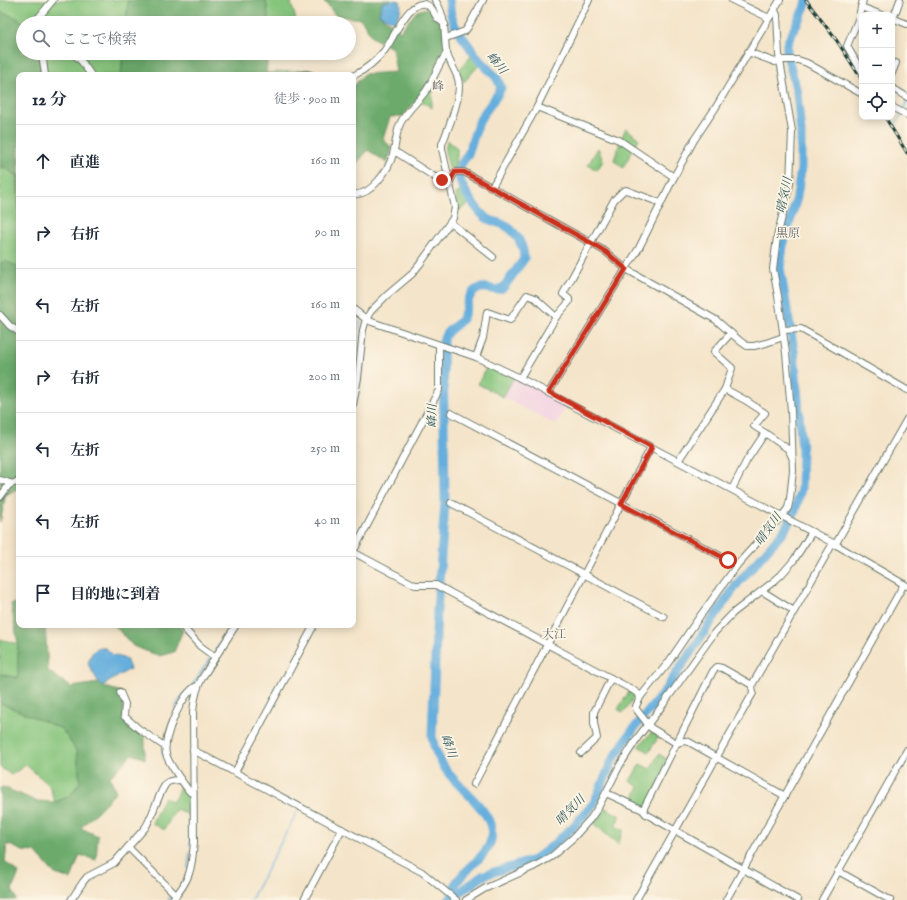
<!DOCTYPE html>
<html lang="ja">
<head>
<meta charset="utf-8">
<style>
  body { margin:0; font-family:"IM FELL English","Noto Serif JP",serif; background:#f6f6f7; color:#1f2937 }
  .controls { position:absolute; right:12px; top:12px; display:grid; overflow:hidden; border-radius:8px; box-shadow:0 2px 10px #0003 }
  .controls button { width:36px; height:36px; display:grid; place-items:center; padding:0; border:0; border-bottom:1px solid #e0e1e3; background:#fff; color:#1f2937; font:20px sans-serif }
  .stop { position:absolute; width:12px; height:12px; margin:-9px; border:3px solid #c8321e; border-radius:50%; background:#fff }
  .stop.end { background:#c8321e; border-color:#fff; box-shadow:0 1px 4px #0008 }
  .list { margin:0; padding:0; list-style:none }
  h2 { display:flex; justify-content:space-between; align-items:center; height:52px; margin:0; padding:0 16px; font-size:17px }
  h2 small { font-size:13px; font-weight:400; color:#747a83 }
  .list li { display:grid; grid-template-columns:26px 1fr auto; gap:12px; align-items:center; box-sizing:border-box; height:72px; padding:0 16px; border-top:1px solid #e0e1e3 }
  .list b { display:block; font-size:15px; white-space:nowrap }
  .list em { font-size:13px; font-style:normal; color:#747a83 }
  .icon { flex:none; width:22px; height:22px; fill:none; stroke:currentColor; stroke-width:2; stroke-linecap:round; stroke-linejoin:round }
  .map { position:relative; flex:none; width:907px; height:900px; overflow:hidden }
  .search { position:absolute; background:#fff; box-shadow:0 2px 10px #0003; left:16px; top:16px; width:340px; height:44px; display:flex; align-items:center; gap:10px; box-sizing:border-box; padding:0 14px; border-radius:22px; color:#747a83; font-size:15px }
  .panel { position:absolute; background:#fff; box-shadow:0 2px 10px #0003; left:16px; top:72px; width:340px; height:556px; border-radius:8px }
  .map>svg:first-child { display:block }
  .built { fill:#f2d0e2 }
  .green { fill:#85c47c; stroke:#528058 }
  .forest { fill:#6caa6c; stroke:#467450 }
  .water { fill:#65aedd; stroke:#427688 }
  .lines { fill:none; stroke-linecap:round; stroke-linejoin:round }
  .stream { stroke:#65aedd; stroke-width:1.5 }
  .river { stroke:#65aedd; stroke-width:9 }
  .minor-casing { stroke:#6a7768; stroke-width:8 }
  .minor { stroke:#fff; stroke-width:6 }
  .rail-casing { stroke:#1f3d34; stroke-width:3 }
  .rail { stroke:#fcf5e5; stroke-width:1.5; stroke-dasharray:4.5; stroke-linecap:butt }
  .route { stroke:#c8321e; stroke-width:5 }
  .labels { text-anchor:middle; stroke-width:3.5; stroke-linejoin:round; paint-order:stroke }
  .water-label { font-size:12px; font-style:italic; fill:#30595e; stroke:#fcf5e5 }
  .neighbourhood-label { font-size:12px; fill:#63656a; stroke:#fcf5e5 }
</style>
</head>
<body>
<div class="map">
<svg width="907" height="900" viewBox="0 0 907 900">
  <rect width="100%" height="100%" fill="#fcf5e5"/>
  <filter id="ink" filterUnits="userSpaceOnUse"><feTurbulence type="fractalNoise" baseFrequency=".025" numOctaves="2"/><feDisplacementMap in="SourceGraphic" scale="8" xChannelSelector="R" yChannelSelector="G"/><feConvolveMatrix kernelMatrix="1 2 1 2 8 2 1 2 1" color-interpolation-filters="sRGB"/></filter>
  <filter id="wash" filterUnits="userSpaceOnUse"><feTurbulence type="fractalNoise" baseFrequency=".012" numOctaves="4" result="noise"/><feDisplacementMap in="SourceGraphic" scale="16" xChannelSelector="R" yChannelSelector="G"/><feGaussianBlur stdDeviation="0.9" result="paint"/><feColorMatrix in="noise" values="0 0 0 0 0 0 0 0 0 0 0 0 0 0 0 0 0 1.4 0 .05"/><feComposite in="paint" operator="in"/></filter>
  <g filter="url(#wash)">
    <rect width="100%" height="100%" fill="#f4e4c9"/>
    <polygon class="built" points="514,377 566,405 556,425 503,397"/>
    <g class="green">
      <polygon points="0,0 128,0 126,23 24,23 15,17 0,12"/>
      <polygon points="266,0 292,0 291,3 297,23 269,23"/>
      <polygon points="42,53 123,53 121,75 47,75"/>
      <polygon points="472,55 480,64 464,82 459,70"/>
      <polygon points="307,70 316,75 266,75 266,73"/>
      <polygon points="434,73 441,80 432,94 432,108 418,99"/>
      <polygon points="626,128 639,139 623,168 614,160 621,139"/>
      <polygon points="447,140 457,148 457,157 451,176 445,151"/>
      <polygon points="598,148 603,161 597,170 588,165"/>
      <polygon points="2,166 18,176 19,267 5,261 0,264 0,170"/>
      <polygon points="463,190 470,203 458,211 456,194"/>
      <polygon points="487,366 514,377 503,397 478,384"/>
      <polygon points="0,639 18,644 18,678 0,674"/>
      <polygon points="630,690 636,695 623,713 618,709"/>
      <polygon points="0,703 62,729 77,752 80,782 70,796 55,802 49,785 26,765 11,775 0,767"/>
      <polygon points="652,732 659,736 649,752 638,746"/>
      <polygon points="659,754 670,761 646,809 632,801 639,787 630,781 640,764 650,769"/>
      <polygon points="183,781 192,792 191,816 176,809 164,830 152,823 164,797 173,802"/>
      <polygon points="606,808 620,816 615,826 624,830 618,844 594,824"/>
    </g>
    <g class="forest">
      <polygon points="128,0 266,0 269,23 126,23"/>
      <polygon points="323,0 391,0 382,3 379,14 400,31 417,11 435,5 444,27 445,53 418,99 403,116 390,117 383,139 392,148 387,163 368,150 353,168 353,87 364,74 396,72 392,48 373,38 361,19 336,16"/>
      <polygon points="0,12 15,17 24,23 23,53 42,53 47,75 19,75 19,211 18,176 2,166 0,170"/>
      <polygon points="123,53 268,53 266,75 121,75"/>
      <polygon points="5,261 19,267 19,488 6,495 0,522 0,264"/>
      <polygon points="19,603 19,625 45,625 48,671 71,687 99,683 102,686 122,692 124,719 145,737 145,759 132,754 110,777 116,792 81,828 98,836 96,860 80,855 71,879 55,874 35,852 23,851 7,844 5,862 19,873 12,890 17,900 0,900 0,788 3,787 36,801 55,802 70,796 80,782 77,752 62,729 0,703 0,674 18,678 18,644 11,604"/>
      <polygon points="114,625 178,625 183,630 174,652 159,656 133,646"/>
    </g>
    <g class="water">
      <path d="M391,0l9,1c2,9 0,13 -5,20l-5,-1 -11,-6 3,-11z"/>
      <path d="M98,648h8l7,7 13,4 4,10 -28,17 -3,-3 -11,-19c2,-7 3,-12 10,-16z"/>
    </g>
    <g class="lines">
      <g class="stream">
        <polyline points="904,109 907,102"/>
        <polyline points="894,126 901,115"/>
        <polyline points="356,365 360,321"/>
        <polyline points="214,653 232,625"/>
        <polyline points="190,688 196,680 210,658"/>
        <polyline points="175,709 177,704 184,693"/>
        <polyline points="162,749 163,755"/>
        <polyline points="183,787 190,799 190,845"/>
        <polyline points="188,868 190,852"/>
        <polyline points="168,900 172,896"/>
        <polyline points="251,900 298,810"/>
      </g>
      <g class="river">
        <path d="M449,0l2,15 5,13 23,32 18,18 4,10c-5,11 -13,19 -19,28 -7,12 -9,26 -14,38 -3,5 -8,10 -9,16 -3,12 17,39 26,47 5,4 12,5 17,7 13,5 22,21 22,35l-20,28c-10,7 -16,-3 -26,2 -12,5 -10,20 -16,30 -7,10 -16,9 -19,23l2,160 -8,109 -5,125c2,15 8,27 18,39 14,18 47,39 41,65 -4,16 -26,29 -35,43 -2,4 -3,10 -4,15"/>
        <polyline points="449,900 484,875 534,860 551,847 576,824 594,803 613,759 632,731 664,692 723,604 738,583 784,531 795,511 801,489 802,450 794,351 780,268 783,246 797,197 801,169 801,132 797,92 787,54 787,44 808,0"/>
      </g>
    </g>
  </g>
  <g filter="url(#ink)">
    <g class="lines">
      <g class="minor-casing">
        <g id="minor">
          <polyline points="732,0 769,18"/>
          <polyline points="861,7 882,15"/>
          <polyline points="892,18 907,24"/>
          <polyline points="893,19 900,0"/>
          <polyline points="37,23 39,17 53,0"/>
          <polyline points="446,38 465,31 468,27 483,0"/>
          <polyline points="748,52 775,62 782,60 798,60 807,63 862,94"/>
          <polyline points="42,53 45,75"/>
          <polyline points="73,53 82,62 91,75"/>
          <polyline points="862,72 847,46 858,20 863,0"/>
          <polyline points="892,73 896,63"/>
          <polyline points="299,75 307,74 311,75"/>
          <path d="M353,76c12,-6 23,-15 31,-25 9,-11 24,-51 41,-47 7,2 9,9 12,14 2,2 5,4 8,6"/>
          <polyline points="892,88 907,97"/>
          <polyline points="537,107 619,140 674,177"/>
          <polyline points="892,107 907,115"/>
          <polyline points="394,152 399,154 433,176 449,183"/>
          <polyline points="449,183 455,172 464,172 591,243 606,252 626,269 716,320 740,341 747,346 754,346 766,343 783,337"/>
          <polyline points="492,187 537,107 589,0"/>
          <path d="M353,194c18,3 36,-25 40,-40 3,-10 3,-21 7,-30 6,-13 18,-22 26,-33 8,-12 12,-27 21,-38"/>
          <polyline points="451,223 493,257"/>
          <polyline points="353,309 366,319 372,322 476,357 520,378 833,543 907,586"/>
          <polyline points="0,315 10,326 19,332"/>
          <polyline points="783,330 801,329 907,390"/>
          <polyline points="476,357 483,338 487,312 510,320 527,295 535,298 556,317"/>
          <polyline points="520,378 556,317 569,302 569,299 563,294 614,200 623,191 626,190 661,203"/>
          <polyline points="725,389 745,400 765,413 754,426 765,433 747,460 732,489"/>
          <polyline points="549,392 639,248 674,177 694,140 716,107 780,0"/>
          <path d="M353,405l5,-27 5,-48 3,-11 5,-8 15,-15 26,-22 8,-10 33,-46 2,-11 -13,-58v-5c6,-15 21,-50 16,-65 -3,-10 -10,-19 -12,-29 -2,-18 0,-34 -11,-50"/>
          <polyline points="451,413 728,560"/>
          <polyline points="765,433 788,449 792,457"/>
          <polyline points="678,461 725,389 732,368 714,352 731,333"/>
          <polyline points="0,480 7,482 9,485 10,483"/>
          <polyline points="0,497 9,485 19,481"/>
          <polyline points="451,503 664,617"/>
          <polyline points="835,545 907,419"/>
          <polyline points="353,552 415,585 436,585 633,690 641,696 636,706 636,709 651,728 676,743 685,741 689,742 785,796"/>
          <polyline points="353,552 439,390 439,345"/>
          <polyline points="762,591 794,611"/>
          <polyline points="181,625 200,646 215,657"/>
          <polyline points="752,685 722,668 717,667 713,671 643,810 646,814 798,900"/>
          <polyline points="120,692 125,704 124,716 139,729 164,746"/>
          <polyline points="641,696 668,663 700,616 738,564 773,525 782,516 788,508 790,499 793,471 791,411 786,353 778,296 773,269 777,237 790,184 792,131 779,55 777,15 775,10"/>
          <polyline points="193,750 422,872 456,900"/>
          <polyline points="581,753 597,738 594,723 594,712 611,678"/>
          <polyline points="235,772 314,625"/>
          <polyline points="474,784 651,447"/>
          <polyline points="606,793 643,810"/>
          <path d="M193,794l-4,-3c-7,-10 -20,-26 -23,-37 -4,-15 16,-62 31,-68"/>
          <polyline points="128,847 176,895"/>
          <polyline points="838,871 890,900"/>
          <path d="M71,900l12,-18 4,-5 27,-14 31,-35c7,-10 16,-42 23,-46 4,-2 10,-2 13,-2"/>
          <path d="M172,900c18,-19 20,-32 22,-58l-1,-130c1,-12 3,-23 9,-34l34,-53"/>
          <polyline points="304,900 342,829"/>
          <polyline points="466,900 484,889 535,866 551,857 574,837 591,818 599,806 620,765 638,737 662,706 715,632 733,613 773,582 781,575 794,560 812,532"/>
          <polyline points="636,900 753,693 752,685 833,543"/>
          <polyline points="726,900 904,584"/>
          <polyline points="822,900 907,750"/>
        </g>
      </g>
      <use href="#minor" class="minor"/>
      <g class="rail-casing">
        <g id="rail">
          <polyline points="806,0 837,41 862,80"/>
          <polyline points="885,117 907,153"/>
        </g>
      </g>
      <use href="#rail" class="rail"/>
    </g>
  </g>
  <g class="lines" filter="url(#ink)">
    <polyline class="route" points="442,180 449,183 455,172 464,172 591,243 606,252 626,269 549,392 652,447 621,504 728,560"/>
  </g>
  <g class="labels">
    <g class="water-label">
      <text transform="translate(497 63) rotate(51)" y="4">峰川</text>
      <text transform="translate(784 195) rotate(-78)" y="4">晴気川</text>
      <text transform="translate(432 416) rotate(-90)" y="4">峰川</text>
      <text transform="translate(768 529) rotate(-54)" y="4">晴気川</text>
      <text transform="translate(449 746) rotate(71)" y="4">峰川</text>
      <text transform="translate(570 810) rotate(-46)" y="4">晴気川</text>
    </g>
    <g class="neighbourhood-label">
      <text x="438" y="90">峰</text>
      <text x="788" y="237">黒原</text>
      <text x="554" y="638">大江</text>
    </g>
  </g>
</svg>
<div class="controls">
<button>+</button>
<button>−</button>
<button><svg class="icon" aria-label="locate" viewBox="0 0 24 24"><circle cx="12" cy="12" r="6"/><path d="M12 2v4M12 18v4M2 12h4M18 12h4"/></svg></button>
</div>
<div class="stop" style="left:728px;top:560px"></div>
<div class="stop end" style="left:442px;top:180px"></div>
<div class="search"><svg class="icon" aria-label="search" viewBox="0 0 24 24"><circle cx="10" cy="10" r="6"/><path d="M15 15l6 6"/></svg>ここで検索</div>
<section class="panel">
<h2>12 分<small>徒歩 · 900 m</small></h2>
<ul class="list">
<li><svg class="icon" aria-label="ahead" viewBox="0 0 24 24"><path d="M12 20V5M6 11l6-6 6 6"/></svg><div><b>直進</b></div><em>160 m</em></li>
<li><svg class="icon" aria-label="right" viewBox="0 0 24 24"><path d="M7 20v-9h11M14 6l5 5-5 5"/></svg><div><b>右折</b></div><em>90 m</em></li>
<li><svg class="icon" aria-label="left" viewBox="0 0 24 24"><path d="M17 20v-9H6M10 6l-5 5 5 5"/></svg><div><b>左折</b></div><em>160 m</em></li>
<li><svg class="icon" aria-label="right" viewBox="0 0 24 24"><path d="M7 20v-9h11M14 6l5 5-5 5"/></svg><div><b>右折</b></div><em>200 m</em></li>
<li><svg class="icon" aria-label="left" viewBox="0 0 24 24"><path d="M17 20v-9H6M10 6l-5 5 5 5"/></svg><div><b>左折</b></div><em>250 m</em></li>
<li><svg class="icon" aria-label="left" viewBox="0 0 24 24"><path d="M17 20v-9H6M10 6l-5 5 5 5"/></svg><div><b>左折</b></div><em>40 m</em></li>
<li><svg class="icon" aria-label="arrive" viewBox="0 0 24 24"><path d="M6 21V4h12l-3 4 3 4H6"/></svg><div><b>目的地に到着</b></div></li>
</ul>
</section>
</div>
</body>
</html>
